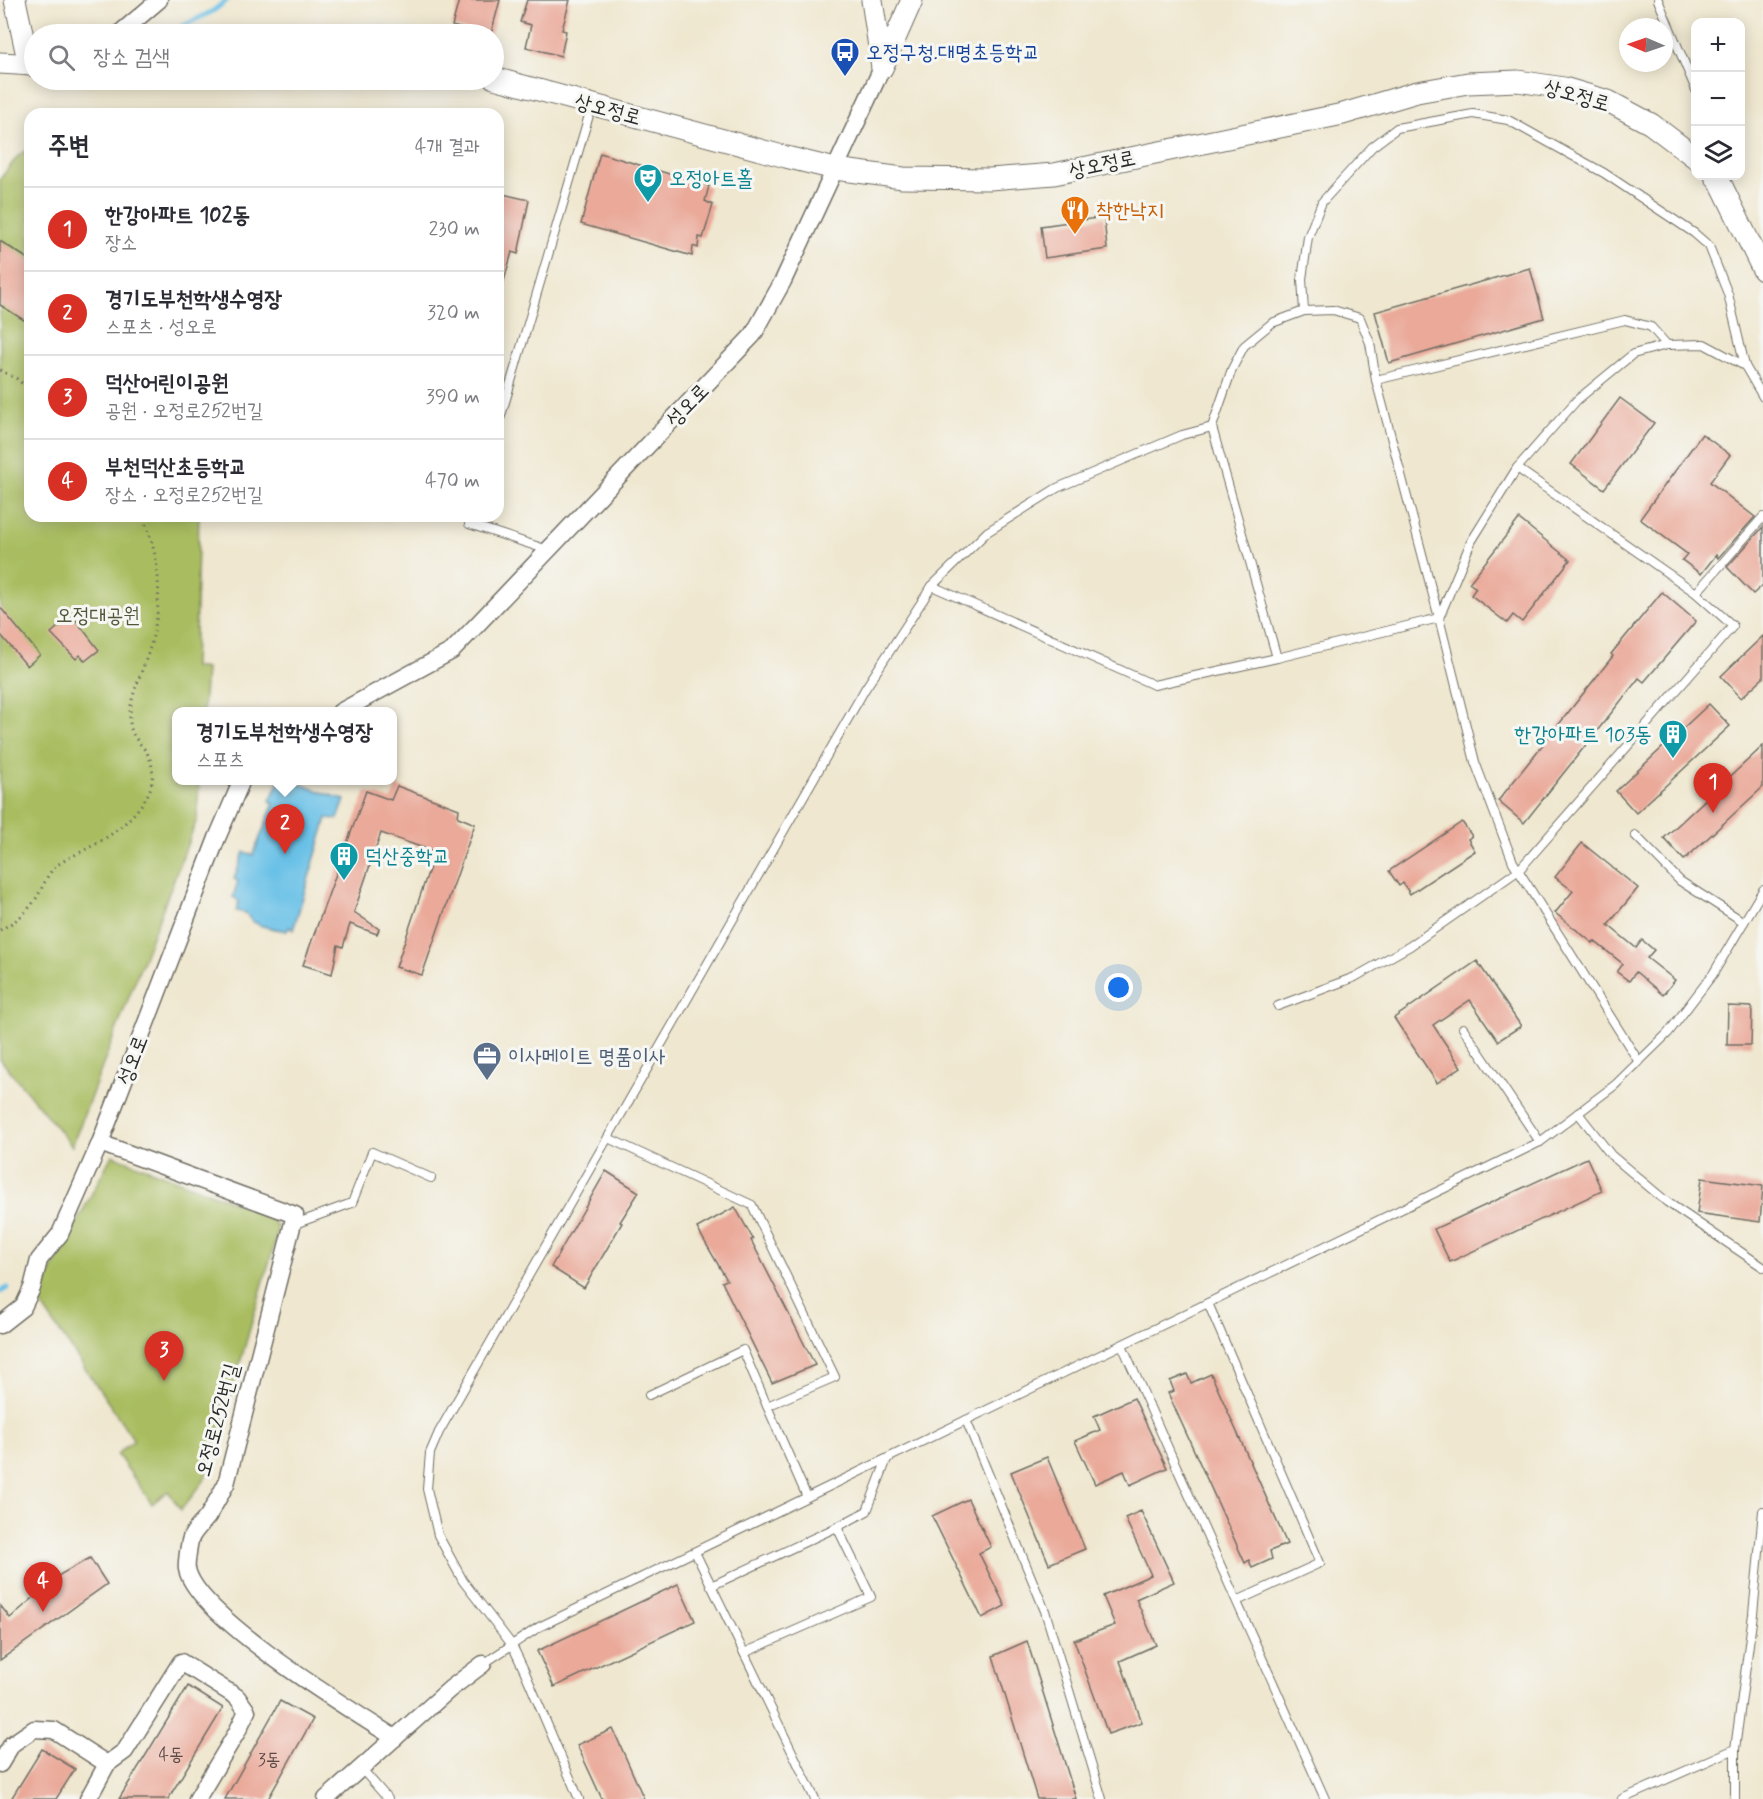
<!DOCTYPE html>
<html lang="ko">
<head>
<meta charset="utf-8">
<style>
  body { margin:0; font-family:Mynerve,"Poor Story",sans-serif; background:#f7f7f7; color:#2b2b33 }
  .controls { position:absolute; right:18px; top:18px; display:grid; overflow:hidden; border-radius:12px; box-shadow:0 3px 15px #0003 }
  .controls button { width:54px; height:54px; display:grid; place-items:center; padding:0; border:0; border-bottom:2px solid #e1e1e2; background:#fff; color:#2b2b33; font:30px sans-serif }
  .compass { position:absolute; left:1619px; top:18px; width:54px; height:54px; border-radius:50%; background:#fff; box-shadow:0 3px 15px #0003; rotate:272deg }
  .you { position:absolute; left:1119px; top:988px; width:21px; height:21px; margin:-15px; border:4px solid #fff; border-radius:50%; background:#1a73e8; box-shadow:0 0 0 9px #1a73e833 }
  .badge { display:grid; place-items:center; width:39px; height:39px; border-radius:50%; background:#d93025; color:#fff; font-size:20px; font-weight:700 }
  .pin { position:absolute; translate:-50% -50px; filter:drop-shadow(0 2px 3px #0008) }
  .pin::after { content:''; position:absolute; top:32px; width:21px; height:18px; background:inherit; clip-path:polygon(0 0,100% 0,50% 100%) }
  .popup { position:absolute; left:172px; top:707px; width:225px; height:78px; box-sizing:border-box; display:grid; place-content:center; border-radius:12px; background:#fff; filter:drop-shadow(0 2px 4px #0005); font-size:20px; white-space:nowrap; color:#7c7c81 }
  .popup b { font-size:22px; color:#2b2b33 }
  .popup::after { content:''; position:absolute; left:50%; top:100%; margin-left:-12px; border:12px solid transparent; border-top-color:#fff }
  .list { margin:0; padding:0; list-style:none }
  h2 { display:flex; justify-content:space-between; align-items:center; height:78px; margin:0; padding:0 24px; font-size:26px }
  h2 small { font-size:20px; font-weight:400; color:#7c7c81 }
  .list li { display:grid; grid-template-columns:39px 1fr auto; gap:18px; align-items:center; box-sizing:border-box; height:84px; padding:0 24px; border-top:2px solid #e1e1e2 }
  .list b { display:block; font-size:22px; white-space:nowrap }
  .list p { margin:0; font-size:20px; white-space:nowrap; color:#7c7c81 }
  .list em { font-size:20px; font-style:normal; color:#7c7c81 }
  .icon { flex:none; width:33px; height:33px; fill:none; stroke:currentColor; stroke-width:2; stroke-linecap:round; stroke-linejoin:round }
  .map { position:relative; flex:none; width:1763px; height:1799px; overflow:hidden }
  .search { position:absolute; background:#fff; box-shadow:0 3px 15px #0003; left:24px; top:24px; width:480px; height:66px; display:flex; align-items:center; gap:15px; box-sizing:border-box; padding:0 21px; border-radius:33px; color:#7c7c81; font-size:22px }
  .panel { position:absolute; background:#fff; box-shadow:0 3px 15px #0003; left:24px; top:108px; width:480px; height:414px; border-radius:18px }
  .map>svg:first-child { display:block }
  .green { fill:#a9bd61; stroke:#6a7446; stroke-width:1.5 }
  .water { fill:#6ac1e7; stroke:#4a7689; stroke-width:1.5 }
  .lines { fill:none; stroke-linecap:round; stroke-linejoin:round }
  .stream { stroke:#6ac1e7; stroke-width:5 }
  .building { fill:#eaa999 }
  .service-casing { stroke:#706d64; stroke-width:10 }
  .minor-casing { stroke:#706d64; stroke-width:19 }
  .tertiary-casing { stroke:#706d64; stroke-width:23 }
  .path { stroke:#706d64; stroke-width:3; stroke-dasharray:1.5 4.5; stroke-linecap:butt }
  .service { stroke:#fff; stroke-width:8 }
  .minor { stroke:#fff; stroke-width:16 }
  .tertiary { stroke:#fff; stroke-width:21 }
  .labels { text-anchor:middle; stroke-width:6; stroke-linejoin:round; paint-order:stroke }
  .number-label { font-size:18px; fill:#5b4a46 }
  .transit-label { font-size:21px; fill:#164399; stroke:#f6f6f2; text-anchor:start }
  .street-label { font-size:21px; fill:#2b2b2b; stroke:#f6f6f2 }
  .culture-label { font-size:21px; fill:#0d838f; stroke:#f6f6f2; text-anchor:start }
  .food-label { font-size:21px; fill:#c56008; stroke:#f6f6f2; text-anchor:start }
  .park-label { font-size:21px; fill:#51573b; stroke:#f6f6f2 }
  .service-label { font-size:21px; fill:#4e5e75; stroke:#f6f6f2; text-anchor:start }
</style>
</head>
<body>
<div class="map">
<svg width="1763" height="1799" viewBox="0 0 1763 1799">
  <rect width="100%" height="100%" fill="#f6f6f2"/>
  <filter id="ink" filterUnits="userSpaceOnUse"><feTurbulence type="fractalNoise" baseFrequency=".0167" numOctaves="2"/><feDisplacementMap in="SourceGraphic" scale="12" xChannelSelector="R" yChannelSelector="G"/><feConvolveMatrix kernelMatrix="1 2 1 2 8 2 1 2 1" color-interpolation-filters="sRGB"/></filter>
  <filter id="wash" filterUnits="userSpaceOnUse"><feTurbulence type="fractalNoise" baseFrequency=".008" numOctaves="4" result="noise"/><feDisplacementMap in="SourceGraphic" scale="24" xChannelSelector="R" yChannelSelector="G"/><feGaussianBlur stdDeviation="1.35" result="paint"/><feColorMatrix in="noise" values="0 0 0 0 0 0 0 0 0 0 0 0 0 0 0 0 0 1.4 0 .05"/><feComposite in="paint" operator="in"/></filter>
  <g filter="url(#wash)">
    <rect width="100%" height="100%" fill="#efe7cf"/>
    <g class="green">
      <polygon points="30,148 30,516 199,516 194,667 206,669 203,711 177,712 177,780 199,781 197,819 72,1146 0,1059 0,179 18,156"/>
      <polygon points="112,1155 269,1216 277,1226 276,1239 213,1456 204,1481 181,1510 168,1491 152,1504 117,1454 134,1440 42,1306 40,1293"/>
    </g>
    <path class="water" d="M279,781h12l54,19 -7,19 -11,-1 -34,112 -4,-3 -2,4c-14,-3 -34,-3 -41,-18l-10,-2 3,-10 -6,-4 5,-16 -4,-2 10,-27 9,3 21,-52 -4,-2z"/>
    <g class="lines">
      <g class="stream">
        <polyline points="175,30 213,11 227,0"/>
        <polyline points="0,1292 7,1288"/>
      </g>
    </g>
    <g id="blocks">
      <g class="building">
        <polygon points="459,0 500,0 491,34 482,34 452,26"/>
        <polygon points="527,0 570,0 562,30 566,31 561,56 526,47 531,25 520,22"/>
        <polygon points="600,153 709,186 705,201 713,205 703,238 699,237 698,248 693,246 692,256 581,224"/>
        <polygon points="498,193 529,200 518,254 512,252 502,288 498,287"/>
        <polygon points="1104,217 1107,249 1045,258 1041,226"/>
        <polygon points="0,241 30,260 30,324 0,305"/>
        <polygon points="1530,268 1544,318 1389,363 1375,312"/>
        <polygon points="1620,398 1654,423 1604,489 1571,464"/>
        <polygon points="1702,434 1730,455 1710,482 1755,517 1718,558 1716,555 1701,574 1682,560 1687,554 1640,519"/>
        <polygon points="1519,519 1570,560 1522,622 1513,615 1507,623 1471,595 1476,588 1469,583"/>
        <polygon points="1763,527 1763,585 1753,594 1727,567"/>
        <polygon points="1662,592 1696,621 1644,682 1639,678 1524,823 1498,801 1613,656 1611,654"/>
        <polygon points="0,607 40,655 27,666 0,634"/>
        <polygon points="72,615 99,650 85,661 80,655 76,659 51,633"/>
        <polygon points="1763,636 1763,678 1741,698 1721,676"/>
        <polygon points="1709,704 1730,726 1636,813 1616,791"/>
        <polygon points="1763,746 1763,787 1684,860 1664,838"/>
        <polygon points="397,786 459,809 458,817 475,824 422,975 396,967 435,852 381,833 354,912 379,929 377,934 350,924 343,947 338,945 332,974 303,965 366,791 391,800"/>
        <polygon points="1462,822 1472,836 1468,839 1475,851 1410,894 1403,883 1399,886 1389,871"/>
        <polygon points="1582,843 1638,888 1608,925 1636,948 1642,940 1654,950 1647,958 1675,980 1663,995 1636,972 1629,981 1617,972 1623,964 1594,941 1593,943 1555,913 1573,891 1555,877"/>
        <polygon points="1477,961 1521,1026 1498,1041 1470,1000 1433,1025 1461,1067 1437,1083 1394,1018"/>
        <polygon points="1728,1006 1752,1007 1751,1045 1727,1045"/>
        <polygon points="1587,1158 1602,1191 1450,1262 1434,1229"/>
        <polygon points="606,1171 639,1192 620,1222 622,1223 584,1288 551,1267"/>
        <polygon points="1702,1178 1763,1186 1760,1222 1697,1213"/>
        <polygon points="735,1207 753,1239 751,1240 815,1365 772,1383 722,1282 727,1280 697,1228"/>
        <polygon points="1187,1374 1191,1383 1211,1374 1287,1544 1270,1551 1272,1559 1252,1568 1249,1560 1245,1563 1168,1393 1174,1391 1170,1381"/>
        <polygon points="1134,1398 1167,1468 1130,1485 1124,1471 1095,1484 1075,1441 1100,1430 1094,1416"/>
        <polygon points="1047,1457 1085,1549 1049,1564 1011,1472"/>
        <polygon points="968,1499 991,1547 979,1553 1005,1606 982,1618 932,1516"/>
        <polygon points="1141,1511 1174,1582 1136,1599 1156,1645 1120,1661 1142,1722 1108,1734 1074,1640 1115,1625 1103,1596 1151,1575 1125,1518"/>
        <polygon points="90,1558 107,1584 0,1660 0,1605 10,1618 61,1574"/>
        <polygon points="678,1584 695,1621 554,1687 537,1651"/>
        <polygon points="1027,1641 1076,1799 1037,1799 993,1656"/>
        <polygon points="188,1686 223,1708 168,1799 119,1799"/>
        <polygon points="280,1701 313,1719 268,1799 225,1799"/>
        <polygon points="613,1729 644,1799 602,1799 577,1745"/>
        <polygon points="42,1749 75,1769 56,1799 11,1799"/>
      </g>
    </g>
  </g>
  <g filter="url(#ink)">
    <use href="#blocks" fill-opacity="0" stroke="#706d64" stroke-width="1.5"/>
    <g class="lines">
      <g class="service-casing">
        <g id="service">
          <polyline points="1658,0 1696,90"/>
          <polyline points="1304,311 1302,279 1308,237 1322,202 1372,147 1397,128 1473,114 1508,120 1604,173 1694,233 1709,246 1728,294 1745,366"/>
          <polyline points="1376,380 1625,320 1651,327 1667,345"/>
          <polyline points="498,426 592,105"/>
          <polyline points="472,516 469,524 548,550"/>
          <polyline points="932,586 1154,685 1277,658 1439,618 1471,542 1517,468 1577,400 1633,354 1667,345 1704,344 1745,366 1763,397"/>
          <polyline points="1696,593 1763,517"/>
          <polyline points="1277,658 1212,427 1232,369 1244,346 1272,323 1304,311 1333,310 1360,318 1370,343 1376,380 1439,618 1475,762 1513,862 1639,1062"/>
          <polyline points="1635,835 1680,881 1744,922"/>
          <polyline points="1278,1006 1355,977 1410,946 1519,870 1733,626 1696,593 1517,468"/>
          <polyline points="1463,1028 1540,1142"/>
          <polyline points="1578,1113 1611,1155 1667,1202 1763,1267"/>
          <polyline points="608,1138 752,1205 835,1377 767,1406 807,1497"/>
          <polyline points="292,1225 352,1203 372,1152 431,1178"/>
          <polyline points="1208,1303 1320,1563 1237,1601"/>
          <polyline points="1122,1345 1325,1799"/>
          <polyline points="649,1395 743,1350 767,1406"/>
          <polyline points="966,1420 1045,1611 1102,1799"/>
          <polyline points="695,1552 815,1799"/>
          <polyline points="711,1586 837,1527 867,1511 887,1459"/>
          <polyline points="744,1653 871,1597 837,1527"/>
          <polyline points="483,1664 539,1627 1540,1142 1615,1085 1668,1033 1713,974 1763,890"/>
          <polyline points="361,1768 388,1799"/>
          <polyline points="579,1799 524,1670 512,1645 463,1581 438,1535 427,1489 430,1453 439,1432 865,689 932,586 987,532 1057,488 1182,435 1212,427"/>
          <polyline points="1622,1799 1735,1749"/>
          <polyline points="1735,1799 1735,1749 1753,1614 1763,1511"/>
        </g>
      </g>
      <g class="minor-casing">
        <g id="minor">
          <polyline points="119,34 159,0"/>
          <polyline points="340,712 452,651 753,335 783,281 882,68"/>
          <path d="M100,1143l195,72 -69,269c-6,11 -12,22 -18,32 -5,7 -14,14 -17,22 -2,4 -5,27 -4,31 10,48 164,141 208,169"/>
          <polyline points="0,1325 23,1307 32,1288 39,1260 60,1234 100,1143 217,838 242,780"/>
          <polyline points="0,1764 12,1744 34,1729 54,1730 107,1764"/>
          <polyline points="88,1799 107,1764 125,1751 181,1662 237,1697 247,1711 237,1732 197,1799"/>
          <polyline points="326,1799 450,1689 483,1664"/>
        </g>
      </g>
      <g class="tertiary-casing">
        <g id="tertiary">
          <polyline points="15,0 29,65"/>
          <polyline points="872,0 882,67"/>
          <polyline points="0,63 34,65"/>
          <polyline points="882,68 912,0"/>
          <polyline points="494,78 786,157 835,169 903,178 990,179 1054,174 1343,114 1417,92 1468,83 1518,81 1564,88 1608,101 1651,124 1696,158"/>
          <polyline points="1715,176 1720,182 1763,270"/>
        </g>
      </g>
      <g class="path">
        <polyline points="0,370 17,379 30,390"/>
        <path d="M0,930c15,-8 28,-18 37,-33 6,-10 10,-23 19,-31 9,-7 22,-12 32,-18 23,-11 48,-31 60,-54 7,-13 6,-32 -3,-44 -10,-13 -16,-16 -15,-36 1,-19 9,-34 15,-52 18,-48 19,-99 -3,-146"/>
      </g>
      <use href="#service" class="service"/>
      <use href="#minor" class="minor"/>
      <use href="#tertiary" class="tertiary"/>
    </g>
  </g>
  <defs>
    <g id="bus-pin" transform="scale(1.5)"><path d="M0 17L-7.5 6A9.5 9.5 0 1 1 7.5 6Z" fill="#1a4fb4" stroke="#f6f6f2"/><path d="M-5-6H5V4H4V6H2V4H-2V6H-4V4H-5ZM-3.5-4V0h7V-4ZM-3.5 1.2v1.5H-2V1.2ZM2 1.2v1.5H3.5V1.2Z" fill="#fff"/></g>
    <g id="theatre-pin" transform="scale(1.5)"><path d="M0 17L-7.5 6A9.5 9.5 0 1 1 7.5 6Z" fill="#0f9aa8" stroke="#f6f6f2"/><path d="M-5-5.5Q0-4 5-5.5V0Q5 5 0 6Q-5 5-5 0ZM-3.3-2.5H-1v1.5H-3.3ZM1-2.5H3.3v1.5H1ZM-2.8 1Q0 5.5 2.8 1Z" fill="#fff"/></g>
    <g id="restaurant-pin" transform="scale(1.5)"><path d="M0 17L-7.5 6A9.5 9.5 0 1 1 7.5 6Z" fill="#e8710a" stroke="#f6f6f2"/><path d="M-5-6h1v4h1v-4h1v4h1v-4h1v5L-1.5 .5V6h-2V.5L-5-1ZM5-6V6H3V1.5H1.5Q1.5-4 5-6Z" fill="#fff"/></g>
    <g id="building-pin" transform="scale(1.5)"><path d="M0 17L-7.5 6A9.5 9.5 0 1 1 7.5 6Z" fill="#0f9aa8" stroke="#f6f6f2"/><path d="M-4-6H4V6H1V3H-1V6H-4ZM-2.5-4.3h1.7v1.8h-1.7ZM.8-4.3h1.7v1.8H.8ZM-2.5-1h1.7V.8h-1.7ZM.8-1h1.7V.8H.8Z" fill="#fff"/></g>
    <g id="office-pin" transform="scale(1.5)"><path d="M0 17L-7.5 6A9.5 9.5 0 1 1 7.5 6Z" fill="#5c6f8a" stroke="#f6f6f2"/><path d="M-6-3h4V-5.5h4V-3h4V5H-6ZM-1-4.5V-3h2v-1.5ZM-6 0V1H6V0Z" fill="#fff"/></g>
  </defs>
  <g fill-rule="evenodd">
    <use href="#bus-pin" x="845" y="52"/>
    <use href="#theatre-pin" x="648" y="178"/>
    <use href="#restaurant-pin" x="1075" y="210"/>
    <use href="#building-pin" x="1673" y="734"/>
    <use href="#building-pin" x="344" y="856"/>
    <use href="#office-pin" x="487" y="1056"/>
  </g>
  <g class="labels">
    <g class="number-label">
      <text x="171" y="1760">4동</text>
      <text x="269" y="1765">3동</text>
    </g>
    <g class="transit-label">
      <text x="866" y="59">오정구청.대명초등학교</text>
    </g>
    <g class="street-label">
      <text transform="translate(1577 95) rotate(16)" y="7">상오정로</text>
      <text transform="translate(608 109) rotate(15)" y="7">상오정로</text>
      <text transform="translate(1102 164) rotate(-12)" y="7">상오정로</text>
      <text transform="translate(687 405) rotate(-46)" y="7">성오로</text>
      <text transform="translate(132 1060) rotate(-69)" y="7">성오로</text>
      <text transform="translate(217 1420) rotate(-75)" y="7">오정로252번길</text>
    </g>
    <g class="culture-label">
      <text x="669" y="185">오정아트홀</text>
      <text x="1652" y="741" text-anchor="end">한강아파트 103동</text>
      <text x="365" y="863">덕산중학교</text>
    </g>
    <g class="food-label">
      <text x="1096" y="217">착한낙지</text>
    </g>
    <g class="park-label">
      <text x="98" y="622">오정대공원</text>
    </g>
    <g class="service-label">
      <text x="508" y="1063">이사메이트 명품이사</text>
    </g>
  </g>
</svg>
<div class="controls">
<button>+</button>
<button>−</button>
<button><svg class="icon" aria-label="layers" viewBox="0 0 24 24"><path d="M12 4l9 5-9 5-9-5zM3 14l9 5 9-5"/></svg></button>
</div>
<svg class="compass" viewBox="-18 -18 36 36"><path d="M0-13l5 13h-10z" fill="#e53935"/><path d="M0 13l5-13h-10z" fill="#7c7c81"/></svg>
<div class="you"></div>
<div class="pin badge" style="left:1713px;top:813px">1</div>
<div class="pin badge" style="left:285px;top:854px">2</div>
<div class="popup"><b>경기도부천학생수영장</b>스포츠</div>
<div class="pin badge" style="left:164px;top:1381px">3</div>
<div class="pin badge" style="left:43px;top:1612px">4</div>
<div class="search"><svg class="icon" aria-label="search" viewBox="0 0 24 24"><circle cx="10" cy="10" r="6"/><path d="M15 15l6 6"/></svg>장소 검색</div>
<section class="panel">
<h2>주변<small>4개 결과</small></h2>
<ul class="list">
<li><span class="badge">1</span><div><b>한강아파트 102동</b><p>장소</p></div><em>230 m</em></li>
<li><span class="badge">2</span><div><b>경기도부천학생수영장</b><p>스포츠 · 성오로</p></div><em>320 m</em></li>
<li><span class="badge">3</span><div><b>덕산어린이공원</b><p>공원 · 오정로252번길</p></div><em>390 m</em></li>
<li><span class="badge">4</span><div><b>부천덕산초등학교</b><p>장소 · 오정로252번길</p></div><em>470 m</em></li>
</ul>
</section>
</div>
</body>
</html>
